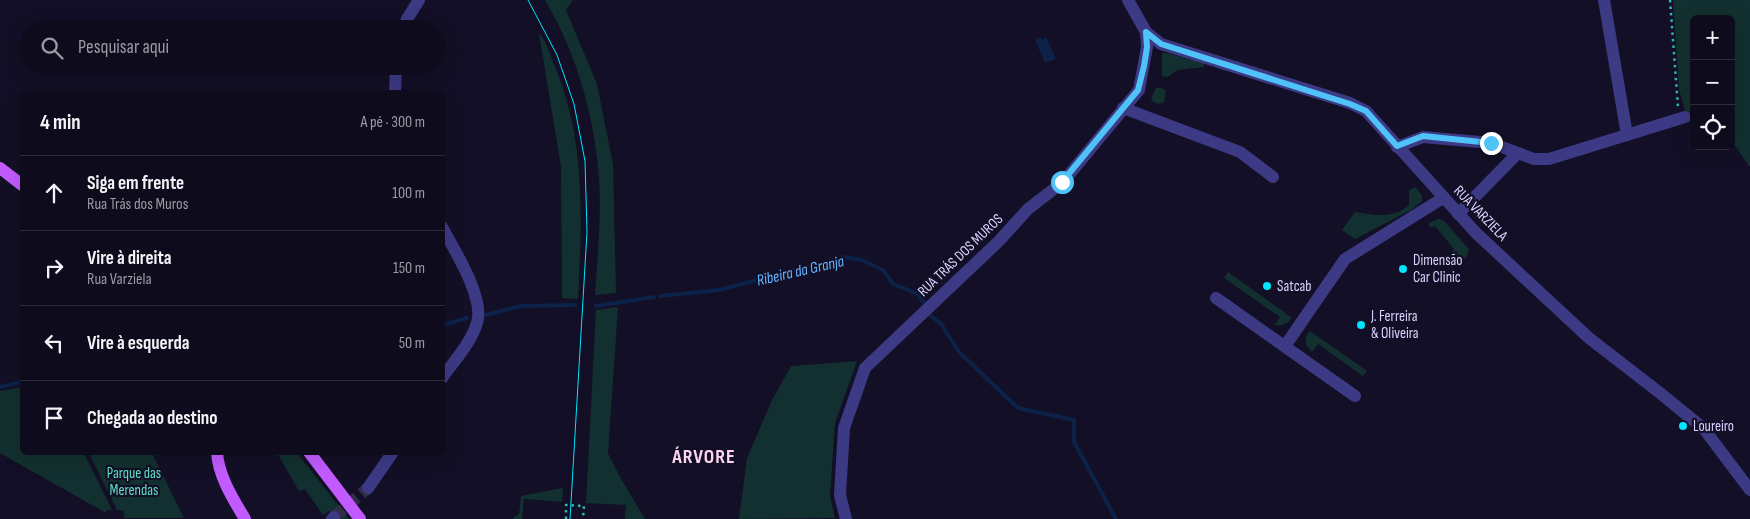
<!DOCTYPE html>
<html lang="pt">
<head>
<meta charset="utf-8">
<style>
  body { margin:0; font-family:"Sofia Sans Condensed",sans-serif; background:#1c1929; color:#f1f3f6 }
  .controls { position:absolute; right:15px; top:15px; display:grid; overflow:hidden; border-radius:8px; box-shadow:0 5px 20px #0002 }
  .controls button { width:45px; height:45px; display:grid; place-items:center; padding:0; border:0; border-bottom:1px solid #2e2b3b; background:#0e0b1c; color:#f1f3f6; font:25px sans-serif }
  .stop { position:absolute; width:15px; height:15px; margin:-11px; border:4px solid #4fc3f7; border-radius:50%; background:#fff }
  .stop.end { background:#4fc3f7; border-color:#fff; box-shadow:0 1px 5px #0008 }
  .list { margin:0; padding:0; list-style:none }
  h2 { display:flex; justify-content:space-between; align-items:center; height:65px; margin:0; padding:0 20px; font-size:21px }
  h2 small { font-size:16px; font-weight:400; color:#9b9ba3 }
  .list li { display:grid; grid-template-columns:32px 1fr auto; gap:15px; align-items:center; box-sizing:border-box; height:75px; padding:0 20px; border-top:1px solid #2e2b3b }
  .list b { display:block; font-size:19px; white-space:nowrap }
  .list p { margin:0; font-size:16px; white-space:nowrap; color:#9b9ba3 }
  .list em { font-size:16px; font-style:normal; color:#9b9ba3 }
  .icon { flex:none; width:28px; height:28px; fill:none; stroke:currentColor; stroke-width:2; stroke-linecap:round; stroke-linejoin:round }
  .map { position:relative; flex:none; width:1750px; height:519px; overflow:hidden }
  .search { position:absolute; background:#0e0b1c; box-shadow:0 5px 20px #0002; left:20px; top:20px; width:425px; height:55px; display:flex; align-items:center; gap:12px; box-sizing:border-box; padding:0 18px; border-radius:28px; color:#9b9ba3; font-size:19px }
  .panel { position:absolute; background:#0e0b1c; box-shadow:0 5px 20px #0002; left:20px; top:90px; width:425px; height:365px; border-radius:8px }
  .map>svg:first-child { display:block }
  .green { fill:#12302f }
  .water { fill:#0c2248 }
  .lines { fill:none; stroke-linecap:round; stroke-linejoin:round }
  .stream { stroke:#0c2248; stroke-width:4 }
  .minor-tunnel { stroke:#312d47; stroke-width:12; stroke-dasharray:12 6; stroke-linecap:butt }
  .path { stroke:#2fb8b0; stroke-width:2.5; stroke-dasharray:2.5 4; stroke-linecap:butt }
  .minor { stroke:#3d3a85; stroke-width:12 }
  .major { stroke:#c25bff; stroke-width:12 }
  .tram { stroke:#00e5ff; stroke-width:1 }
  .route { stroke:#4fc3f7; stroke-width:6 }
  .poi-dot { fill:#00e5ff; stroke:#130f26; stroke-width:2 }
  .labels { text-anchor:middle; stroke-width:4.5; stroke-linejoin:round; paint-order:stroke }
  .street-label { font-size:15px; fill:#d9d4ff; stroke:#130f26 }
  .poi-label { font-size:15px; fill:#d9d4ff; stroke:#130f26; text-anchor:start }
  .park-label { font-size:15px; fill:#5fe0c0; stroke:#130f26 }
  .water-label { font-size:16px; font-style:italic; fill:#62b6ff; stroke:#130f26 }
  .district-label { font-size:20px; font-weight:bold; letter-spacing:1px; fill:#ffd6f0; stroke:#130f26 }
</style>
</head>
<body>
<div class="map">
<svg width="1750" height="519" viewBox="0 0 1750 519">
  <rect width="100%" height="100%" fill="#130f26"/>
  <g class="green">
    <path d="M545,0h28l-7,10 31,74 16,80 3,129 -21,2c3,-45 8,-93 2,-137 -6,-54 -24,-111 -52,-158z"/>
    <polygon points="1673,0 1750,0 1750,167 1731,140 1731,19 1694,19 1694,121 1688,122 1679,89"/>
    <path d="M539,33c8,10 11,22 16,34 31,74 27,153 23,232l-16,-1 -1,-131z"/>
    <polygon points="1162,53 1167,53 1188,59 1204,62 1204,67 1177,70 1168,77 1162,76"/>
    <path d="M1156,88h5l5,2 -2,13c-6,1 -9,1 -13,-4z"/>
    <path d="M1416,187l6,9v5l-11,9 -56,29 -13,-9 13,-18c19,3 39,7 54,-7v-15z"/>
    <polygon points="1438,219 1443,220 1469,249 1468,254 1460,265 1451,253 1454,249 1435,226 1431,228 1428,224"/>
    <path d="M1228,272l56,40 8,6c-5,6 -9,8 -17,7l5,-8 -56,-39z"/>
    <polygon points="618,307 608,453 620,477 645,519 625,519 626,505 586,503 596,310"/>
    <path d="M1310,331l57,40 -4,5 -45,-32 -6,8c-7,-7 -9,-13 -2,-21z"/>
    <polygon points="857,361 835,423 830,496 835,518 739,519 747,458 772,400 791,366"/>
    <polygon points="22,387 22,452 84,453 112,510 107,510 106,513 0,453 0,391"/>
    <polygon points="89,453 152,453 184,518 124,518 124,511 117,510"/>
    <polygon points="277,453 297,453 349,519 338,519 329,511 323,515 305,489 299,491"/>
    <polygon points="563,488 562,502 524,499 522,519 512,519 519,514 521,496"/>
  </g>
  <polygon class="water" points="1040,37 1042,39 1046,37 1056,59 1045,63 1036,42 1036,39"/>
  <g class="lines">
    <g class="stream">
      <polyline points="660,296 719,290 844,257 862,260 883,270 893,284 918,294 924,303"/>
      <polyline points="596,306 654,297"/>
      <polyline points="485,315 521,306 575,305"/>
      <polyline points="931,316 941,324 959,352 1018,408 1074,420 1074,442 1116,519"/>
      <polyline points="442,325 467,318"/>
      <polyline points="0,387 22,382"/>
    </g>
    <polyline class="minor-tunnel" points="334,517 368,488"/>
    <g class="path">
      <polyline points="1670,0 1678,107"/>
      <polyline points="566,519 566,505 584,506 583,519"/>
    </g>
    <g class="minor">
      <polyline points="1128,0 1146,32 1161,44 1350,103 1366,111 1476,233 1589,338 1660,393 1704,429 1750,490"/>
      <polyline points="1604,0 1627,135"/>
      <polyline points="404,29 407,19 419,0"/>
      <polyline points="395,92 396,66"/>
      <polyline points="1123,108 1240,152 1273,177"/>
      <polyline points="1397,147 1423,137 1491,143 1534,159 1549,159 1685,117"/>
      <polyline points="1458,214 1517,154"/>
      <path d="M442,227c12,23 43,70 35,96 -6,20 -23,38 -35,55"/>
      <polyline points="1216,298 1355,396"/>
      <polyline points="1285,346 1345,259 1443,198"/>
      <polyline points="368,488 393,452"/>
      <polyline points="332,519 334,517"/>
      <polyline points="846,519 840,495 844,428 865,368 999,241 1028,209 1063,182 1139,90 1147,47 1146,32"/>
    </g>
    <g class="major">
      <polyline points="0,168 22,185"/>
      <path d="M217,452c1,23 16,47 28,67"/>
      <polyline points="309,452 360,519"/>
    </g>
    <polyline class="tram" points="528,0 557,55 574,104 585,161 587,232 570,519"/>
  </g>
  <g class="lines">
    <polyline class="route" points="1062,182 1138,90 1144,66 1147,47 1146,32 1161,44 1350,104 1366,111 1397,146 1423,136 1491,143"/>
  </g>
  <g class="poi-dot">
    <circle cx="1403" cy="269" r="5"/>
    <circle cx="1267" cy="286" r="5"/>
    <circle cx="1361" cy="325" r="5"/>
    <circle cx="1683" cy="426" r="5"/>
  </g>
  <g class="labels">
    <g class="street-label">
      <text transform="translate(1481 213) rotate(46)" y="5">RUA VARZIELA</text>
      <text transform="translate(960 255) rotate(-44)" y="5">RUA TRÁS DOS MUROS</text>
    </g>
    <g class="poi-label">
      <text x="1413" y="265">Dimensão<tspan x="1413" dy="17">Car Clinic</tspan></text>
      <text x="1277" y="291">Satcab</text>
      <text x="1371" y="321">J. Ferreira<tspan x="1371" dy="17">&amp; Oliveira</tspan></text>
      <text x="1693" y="431">Loureiro</text>
    </g>
    <g class="park-label">
      <text x="134" y="478">Parque das<tspan x="134" dy="17">Merendas</tspan></text>
    </g>
    <g class="water-label">
      <text transform="translate(800 270) rotate(-13)" y="6">Ribeira da Granja</text>
    </g>
    <g class="district-label">
      <text x="704" y="463">ÁRVORE</text>
    </g>
  </g>
</svg>
<div class="controls">
<button>+</button>
<button>−</button>
<button><svg class="icon" aria-label="locate" viewBox="0 0 24 24"><circle cx="12" cy="12" r="6"/><path d="M12 2v4M12 18v4M2 12h4M18 12h4"/></svg></button>
</div>
<div class="stop" style="left:1062px;top:182px"></div>
<div class="stop end" style="left:1491px;top:143px"></div>
<div class="search"><svg class="icon" aria-label="search" viewBox="0 0 24 24"><circle cx="10" cy="10" r="6"/><path d="M15 15l6 6"/></svg>Pesquisar aqui</div>
<section class="panel">
<h2>4 min<small>A pé · 300 m</small></h2>
<ul class="list">
<li><svg class="icon" aria-label="ahead" viewBox="0 0 24 24"><path d="M12 20V5M6 11l6-6 6 6"/></svg><div><b>Siga em frente</b><p>Rua Trás dos Muros</p></div><em>100 m</em></li>
<li><svg class="icon" aria-label="right" viewBox="0 0 24 24"><path d="M7 20v-9h11M14 6l5 5-5 5"/></svg><div><b>Vire à direita</b><p>Rua Varziela</p></div><em>150 m</em></li>
<li><svg class="icon" aria-label="left" viewBox="0 0 24 24"><path d="M17 20v-9H6M10 6l-5 5 5 5"/></svg><div><b>Vire à esquerda</b></div><em>50 m</em></li>
<li><svg class="icon" aria-label="arrive" viewBox="0 0 24 24"><path d="M6 21V4h12l-3 4 3 4H6"/></svg><div><b>Chegada ao destino</b></div></li>
</ul>
</section>
</div>
</body>
</html>
